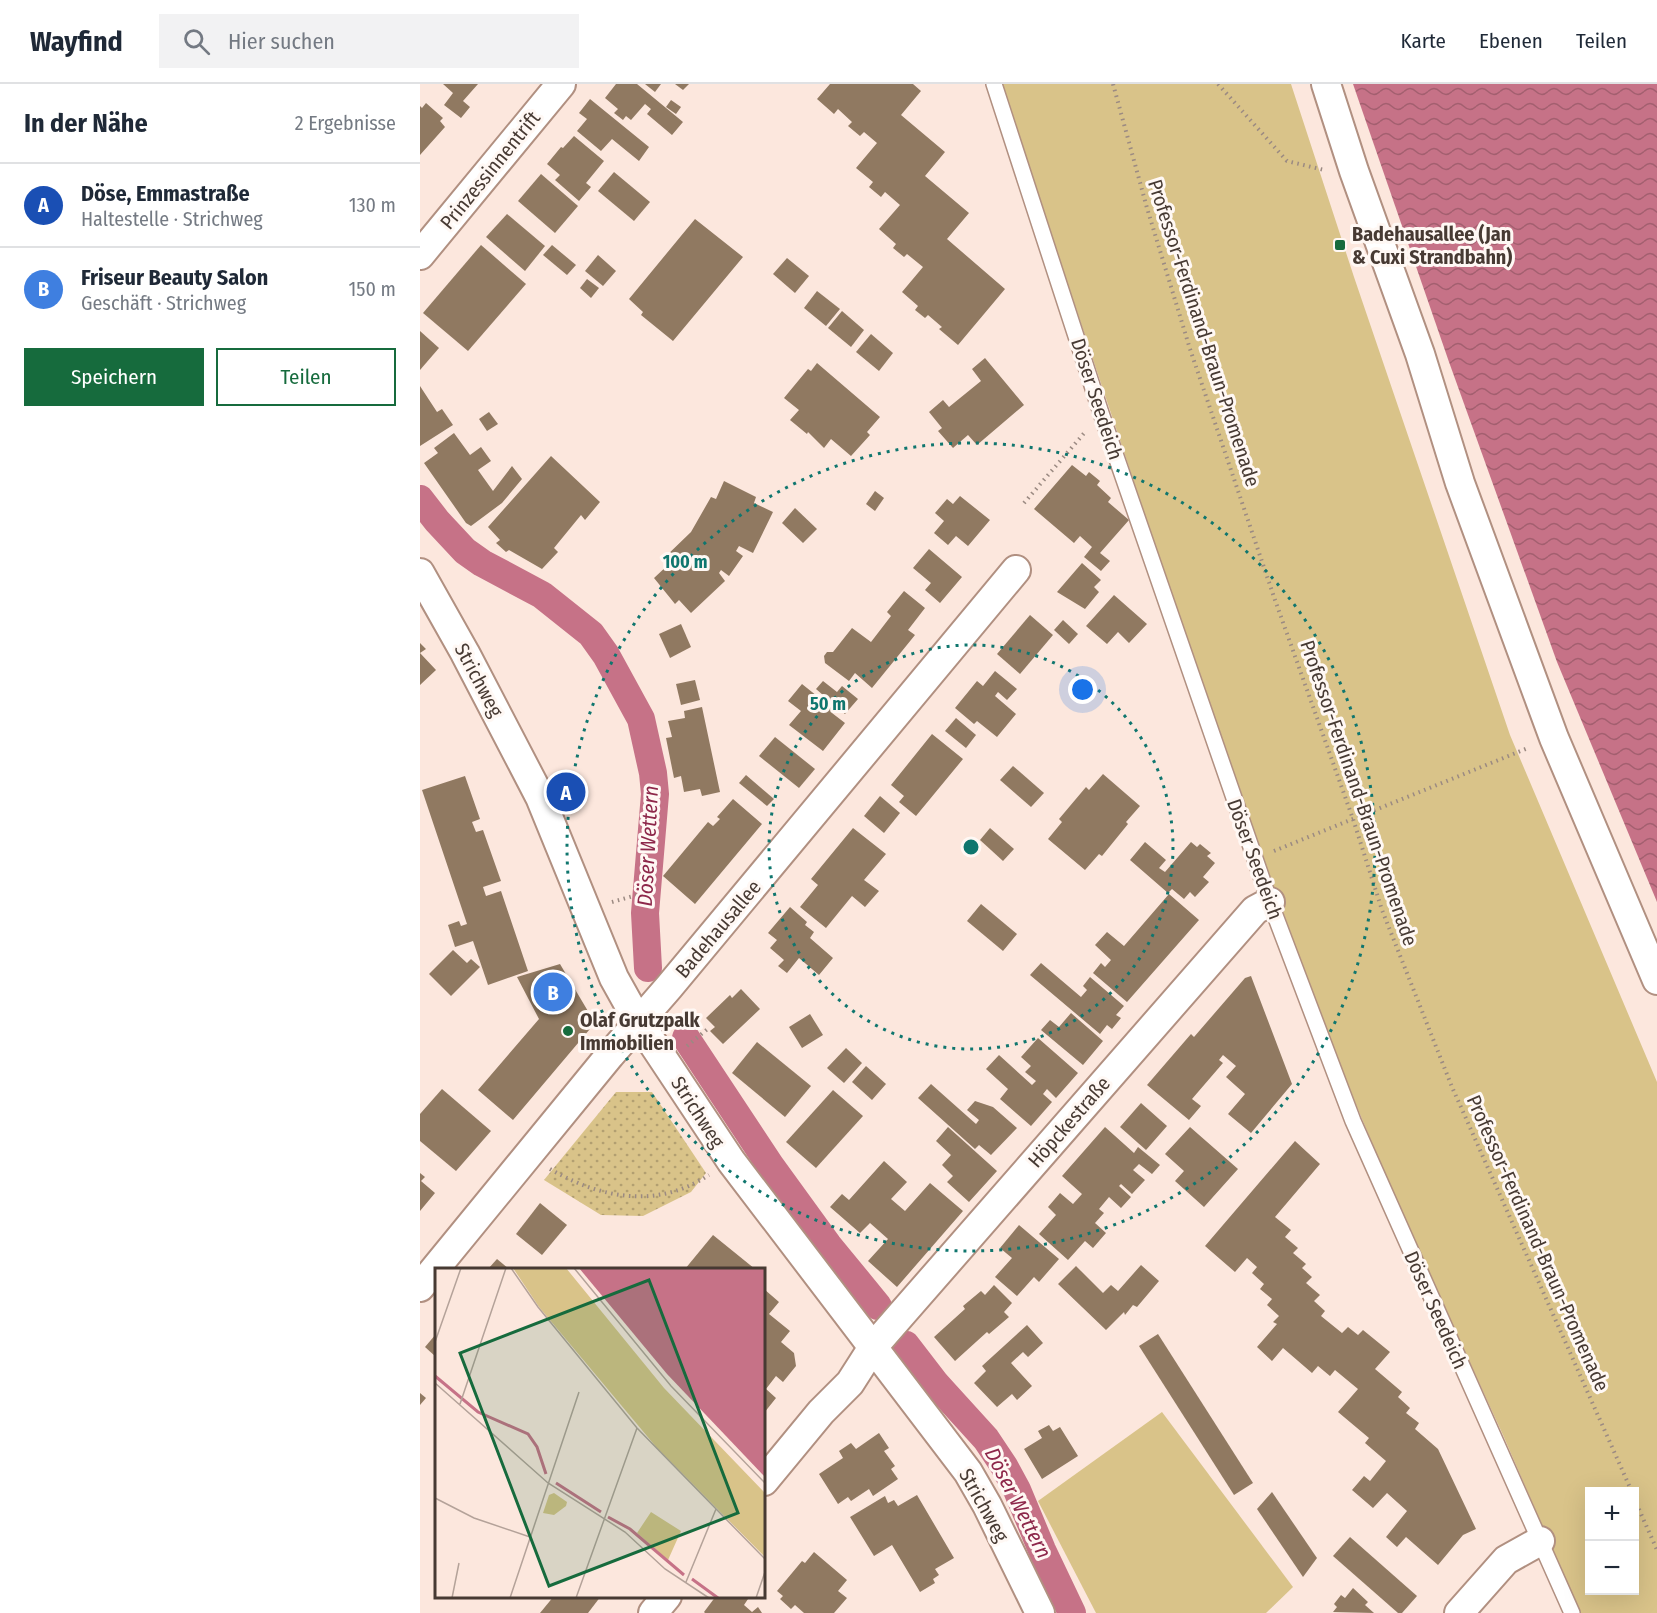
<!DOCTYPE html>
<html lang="de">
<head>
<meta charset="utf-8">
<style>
  body { margin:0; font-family:"Fira Sans Condensed",sans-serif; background:#f2f2f3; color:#1f2937 }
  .controls { position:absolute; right:18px; bottom:18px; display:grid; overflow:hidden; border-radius:0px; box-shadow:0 6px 24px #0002 }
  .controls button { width:54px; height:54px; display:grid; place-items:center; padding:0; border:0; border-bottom:2px solid #e0e1e3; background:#fff; color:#1f2937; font:30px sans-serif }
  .you { position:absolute; left:663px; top:606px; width:21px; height:21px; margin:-15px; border:4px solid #fff; border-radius:50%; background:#1a73e8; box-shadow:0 0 0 9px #1a73e833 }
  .badge { display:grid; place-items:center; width:39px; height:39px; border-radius:50%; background:#166b3d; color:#fff; font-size:20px; font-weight:700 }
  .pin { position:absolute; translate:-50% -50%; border:3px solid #fff; box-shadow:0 2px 6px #0006 }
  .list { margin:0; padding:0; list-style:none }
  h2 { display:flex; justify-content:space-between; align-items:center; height:78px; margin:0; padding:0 24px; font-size:26px }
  h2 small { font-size:20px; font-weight:400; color:#747a83 }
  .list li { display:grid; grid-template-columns:39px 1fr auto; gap:18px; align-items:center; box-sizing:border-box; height:84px; padding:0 24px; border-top:2px solid #e0e1e3 }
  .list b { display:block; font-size:22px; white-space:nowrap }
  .list p { margin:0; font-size:20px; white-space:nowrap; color:#747a83 }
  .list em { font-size:20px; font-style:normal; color:#747a83 }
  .actions { display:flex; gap:12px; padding:18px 24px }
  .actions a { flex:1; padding:14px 0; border:2px solid #166b3d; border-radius:0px; text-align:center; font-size:21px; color:#166b3d }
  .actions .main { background:#166b3d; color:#fff }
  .icon { flex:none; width:33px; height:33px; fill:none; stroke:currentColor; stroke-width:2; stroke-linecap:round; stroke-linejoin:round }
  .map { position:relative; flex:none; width:1237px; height:1529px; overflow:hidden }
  header { display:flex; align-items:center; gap:36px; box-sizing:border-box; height:84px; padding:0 30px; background:#fff; border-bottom:2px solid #e0e1e3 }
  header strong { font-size:28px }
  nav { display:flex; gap:33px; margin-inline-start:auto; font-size:21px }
  .search { width:420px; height:54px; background:#f2f2f3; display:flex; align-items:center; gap:15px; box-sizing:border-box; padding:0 21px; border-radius:0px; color:#747a83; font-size:22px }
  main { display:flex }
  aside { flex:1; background:#fff }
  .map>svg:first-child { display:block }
  .grass { fill:#d9c389; fill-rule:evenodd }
  .park { fill:url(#park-dots) }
  .water { fill:url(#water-waves) }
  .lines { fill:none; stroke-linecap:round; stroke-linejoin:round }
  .canal { stroke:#c67287; stroke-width:28 }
  .building { fill:#907961 }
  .lane-casing { stroke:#b19081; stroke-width:18 }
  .street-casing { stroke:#b19081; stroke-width:32 }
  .path { stroke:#9b8a82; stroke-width:4; stroke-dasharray:1.5 4.5; stroke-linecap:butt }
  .lane { stroke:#fff; stroke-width:15 }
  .street { stroke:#fff; stroke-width:28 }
  .ring { fill:none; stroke:#0f766e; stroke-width:3; stroke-dasharray:3 6 }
  .poi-dot { fill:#166b3d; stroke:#fff8f4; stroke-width:2 }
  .labels { text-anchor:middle; stroke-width:6; stroke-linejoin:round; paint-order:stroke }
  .street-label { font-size:20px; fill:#473a33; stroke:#fff8f4 }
  .poi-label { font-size:20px; font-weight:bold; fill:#473a33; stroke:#fff8f4; text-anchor:start }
  .water-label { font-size:21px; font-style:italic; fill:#8d274a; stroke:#fff8f4 }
  .inset-river { fill:none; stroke:#c67287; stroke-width:3 }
  .inset-road { fill:none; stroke:#b4a299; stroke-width:1.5 }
  .view { fill:#166b3d; fill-opacity:0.15; stroke:#166b3d; stroke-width:3 }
  .inset-edge { fill:none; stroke:#473a33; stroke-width:3 }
  .centre { fill:#0f766e; stroke:#fff8f4; stroke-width:3 }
  .ring-label { font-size:18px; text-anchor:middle; font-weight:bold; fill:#0f766e; stroke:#fff8f4; stroke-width:6; stroke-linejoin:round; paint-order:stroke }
</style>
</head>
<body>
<header>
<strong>Wayfind</strong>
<div class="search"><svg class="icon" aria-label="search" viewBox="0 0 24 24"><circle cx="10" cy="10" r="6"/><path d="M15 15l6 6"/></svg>Hier suchen</div>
<nav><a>Karte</a><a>Ebenen</a><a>Teilen</a></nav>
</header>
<main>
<aside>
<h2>In der Nähe<small>2 Ergebnisse</small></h2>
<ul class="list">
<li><span class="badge" style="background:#1a4fb4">A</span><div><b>Döse, Emmastraße</b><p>Haltestelle · Strichweg</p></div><em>130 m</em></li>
<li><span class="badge" style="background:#3f7fe0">B</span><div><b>Friseur Beauty Salon</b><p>Geschäft · Strichweg</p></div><em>150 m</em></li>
</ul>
<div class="actions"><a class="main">Speichern</a><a>Teilen</a></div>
</aside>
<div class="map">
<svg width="1237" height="1529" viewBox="0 0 1237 1529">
  <defs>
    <pattern id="park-dots" width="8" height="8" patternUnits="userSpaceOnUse" patternTransform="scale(1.5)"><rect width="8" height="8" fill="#d9c389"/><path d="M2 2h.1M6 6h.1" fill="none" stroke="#b29f71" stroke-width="1.8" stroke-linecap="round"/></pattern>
    <pattern id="water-waves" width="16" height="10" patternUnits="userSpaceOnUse" patternTransform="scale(1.5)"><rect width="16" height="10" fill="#c67287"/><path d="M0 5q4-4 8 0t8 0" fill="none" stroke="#a35f6f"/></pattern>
  </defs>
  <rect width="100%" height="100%" fill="#fce7dd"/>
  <g class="grass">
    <path d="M581,0h290l63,193 156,458 147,347v531h-77l-77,-178 -100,-218 -64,-153 -67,-182 -125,-361zM1170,1408h44v98h-44z"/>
    <polygon points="742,1328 873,1503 846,1529 676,1529 618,1417"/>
  </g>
  <polygon class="park" points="196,1008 232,1008 286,1089 271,1108 223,1132 181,1131 124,1096"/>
  <polygon class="water" points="933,0 1237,0 1237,818 1137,578 1029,278"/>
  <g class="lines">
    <g class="canal">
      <polyline points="0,415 17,437 45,467 62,479 122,511 171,550 186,571 221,635 233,689 235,710 225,829 228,884"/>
      <polyline points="266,954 350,1081 408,1161 458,1222"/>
      <polyline points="486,1261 516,1300 566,1355 584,1382 597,1406 622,1466 652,1529"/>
    </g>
  </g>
  <g class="building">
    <polygon points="23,0 58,0 43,17 50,23 41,34 24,21 33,9"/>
    <polygon points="196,0 217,0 263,38 252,51 227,30 231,25 225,20 211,36 206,32 203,36 194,29 198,25 185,14"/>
    <polygon points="225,0 241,0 235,8"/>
    <polygon points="255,0 269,0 263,6"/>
    <polygon points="410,0 493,0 501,7 481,31 525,68 505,92 549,129 527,155 585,205 538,261 519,245 522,243 508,231 505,234 495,226 498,222 482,208 503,183 487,170 484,173 473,164 476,160 459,145 480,121 465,108 461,113 449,103 453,98 436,84 457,59 444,48 440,52 428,42 432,38 418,25 414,30 397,15"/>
    <polygon points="170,15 229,63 219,77 192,55 181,67 157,47 167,35 159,29"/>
    <polygon points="251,16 261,23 256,30 246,23"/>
    <polygon points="6,19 23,34 20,37 25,43 0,71 0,22 2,24"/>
    <polygon points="154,52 184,77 166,99 171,103 159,117 135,96 140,91 127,80 141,63 143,64"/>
    <polygon points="194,88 230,118 214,137 178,107"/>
    <polygon points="121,90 158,122 135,149 98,117"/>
    <polygon points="87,130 125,162 105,187 66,153"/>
    <polygon points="275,135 323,173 253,257 221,231 223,228 209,215"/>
    <polygon points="61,161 106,200 48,267 3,229"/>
    <polygon points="132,161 156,181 147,191 123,171"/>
    <polygon points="178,171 196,187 183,202 165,187"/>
    <polygon points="367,174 389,192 375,209 353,190"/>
    <polygon points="167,195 179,204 171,214 160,204"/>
    <polygon points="397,207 420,225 406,242 384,224"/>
    <polygon points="422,227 444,246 431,263 408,244"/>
    <polygon points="0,247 19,264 0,286"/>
    <polygon points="451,250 473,269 459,287 436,268"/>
    <polygon points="565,274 604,321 557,361 548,351 533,364 518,347 522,344 509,328 523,316 529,323 561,297 552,285"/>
    <polygon points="397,279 460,333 447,348 450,351 431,372 411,355 404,364 388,348 387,350 370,336 379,326 364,314 388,285 391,287"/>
    <polygon points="0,302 17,328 22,325 33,341 0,362"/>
    <polygon points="69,328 78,340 67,347 59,335"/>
    <polygon points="34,349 50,371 61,363 71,377 58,386 73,407 92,382 102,395 82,419 51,442 46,439 4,379 18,369 14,364"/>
    <polygon points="131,372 180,418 165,436 161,431 134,464 138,468 122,485 89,466 86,468 76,459 80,456 68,443"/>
    <polygon points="652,381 666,392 669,388 680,397 677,401 691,414 688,418 709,436 680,469 690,477 681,487 664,473 672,463 660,452 654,459 614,425"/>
    <polygon points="304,397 336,413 334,419 353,428 333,469 319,462 316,467 323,472 309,492 301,486 299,489 305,497 271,529 259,516 255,520 234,494 249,480 243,475 271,448 291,413 296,415"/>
    <polygon points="455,407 464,414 455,427 446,420"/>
    <polygon points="540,412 570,436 548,462 536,452 528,461 514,449 524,437 515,429 527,415 533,420"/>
    <polygon points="375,424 397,445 383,459 362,439"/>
    <polygon points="509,465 542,493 520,519 505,506 511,499 493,484"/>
    <polygon points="662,479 681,496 674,503 679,508 665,525 637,508"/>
    <polygon points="484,507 505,524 488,546 495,551 452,604 435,589 429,597 405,579 404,572 407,568 413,568 432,544 451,558 471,532 467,528"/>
    <polygon points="694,511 727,540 709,559 698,548 687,560 666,542"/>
    <polygon points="610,531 633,551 600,590 577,570"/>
    <polygon points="643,536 658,550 649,560 634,546"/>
    <polygon points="261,540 271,563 250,574 239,550"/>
    <polygon points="0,559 6,565 0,569 16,586 0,601"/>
    <polygon points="575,587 597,605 587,616 578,608 575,612 596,630 577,653 557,637 554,640 535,624 557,597 563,602"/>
    <polygon points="275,596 280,616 261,621 256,600"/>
    <polygon points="403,597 417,608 422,602 438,615 425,630 396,605"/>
    <polygon points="382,600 397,612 395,615 406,624 408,621 414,626 412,629 425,639 403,667 369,641 381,627 368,617"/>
    <polygon points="282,623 300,708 282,712 280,705 264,708 261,692 254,694 246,654 252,653 248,637 265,634 264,627"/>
    <polygon points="536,634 556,651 546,664 525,647"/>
    <polygon points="512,650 543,675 496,732 479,718 484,712 471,701"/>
    <polygon points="355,653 395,685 379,704 339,672"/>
    <polygon points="593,682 624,709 611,723 580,696"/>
    <polygon points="683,690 720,722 706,738 708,740 682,772 679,770 665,786 628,755 642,738 639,735 666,703 669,706"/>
    <polygon points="326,691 354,715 347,722 319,699"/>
    <polygon points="45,692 60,735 52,738 56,748 63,746 81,797 63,803 66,812 81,807 108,887 68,901 53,857 35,863 28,841 39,837 41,842 47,840 2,706"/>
    <polygon points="460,712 480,729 464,749 444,732"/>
    <polygon points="313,715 342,740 275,820 243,792 288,738 293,742 300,735 297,733"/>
    <polygon points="433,744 466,770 444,796 459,807 445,823 432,812 406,844 380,823 398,801 391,795"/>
    <polygon points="570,744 594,765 583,777 560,756"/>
    <polygon points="725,758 746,776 739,784 745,788 771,758 777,763 780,760 791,769 787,772 795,779 783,793 789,798 775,813 770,808 764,815 752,805 748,809 710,776"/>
    <polygon points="749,810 779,836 707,918 673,889 681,879 685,883 691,876 675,861 687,848 704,862"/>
    <polygon points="561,820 597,850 583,867 547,837"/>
    <polygon points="370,823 387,838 385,841 394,848 390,854 413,874 399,891 379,874 367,889 358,882 364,876 350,864 357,856 348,849"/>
    <polygon points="33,866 47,879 51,875 60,883 31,912 9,890"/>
    <polygon points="621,879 661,913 667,906 663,902 670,893 704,922 696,931 701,934 692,945 687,941 680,950 610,891"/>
    <polygon points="140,880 175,939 93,1036 58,1006 119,935 97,893"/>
    <polygon points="831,892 872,1000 831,1049 808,1030 825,1010 806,993 816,982 803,971 799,976 803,979 772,1015 781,1022 769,1036 727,1001 771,950 774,953 825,894"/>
    <polygon points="321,905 340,925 303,960 290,947 295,943 286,934 310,911 312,914"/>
    <polygon points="651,929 683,957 663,981 621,946 630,936 639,943"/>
    <polygon points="390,930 403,951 382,964 369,943"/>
    <polygon points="618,954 658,989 636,1014 627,1005 623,1010 632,1018 611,1042 580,1015 588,1005 566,985 579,971 612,1001 616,997 605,988 611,982 601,973"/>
    <polygon points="337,958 391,1002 365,1033 312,989"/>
    <polygon points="426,964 442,979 424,999 407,984"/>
    <polygon points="446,982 466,1000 452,1016 432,998"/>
    <polygon points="511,1000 556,1040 559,1036 547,1026 555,1017 573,1023 597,1044 571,1071 559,1061 555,1065 498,1014"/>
    <polygon points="22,1005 71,1047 36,1087 0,1057 0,1030"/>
    <polygon points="413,1006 443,1032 396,1084 366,1058"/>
    <polygon points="721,1019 747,1042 726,1066 700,1043"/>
    <polygon points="528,1043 577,1087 549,1118 527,1098 533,1092 522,1081 531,1071 516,1057"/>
    <polygon points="685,1043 714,1069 718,1063 740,1081 732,1090 719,1080 713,1086 725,1096 712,1110 701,1100 699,1102 711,1113 701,1124 689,1113 679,1125 684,1129 675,1139 686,1149 673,1164 665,1157 648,1176 619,1150 636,1131 628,1123 640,1109 653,1120 662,1110 642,1092"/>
    <polygon points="770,1043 818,1085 784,1123 755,1097 764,1087 745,1070"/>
    <polygon points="875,1057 900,1080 855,1133 871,1146 865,1153 878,1164 873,1169 886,1180 882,1184 892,1193 886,1199 900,1211 894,1217 905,1227 901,1232 922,1249 928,1243 938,1251 943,1246 970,1268 955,1285 982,1308 978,1313 990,1324 986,1329 999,1339 995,1345 1018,1365 1056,1445 1043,1451 1018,1481 986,1453 977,1463 966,1453 987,1427 967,1409 953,1424 932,1406 944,1392 950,1397 966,1377 945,1359 949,1354 918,1328 938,1305 915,1286 910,1292 898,1282 892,1289 863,1264 852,1277 837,1263 857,1240 853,1238 859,1232 847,1221 852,1215 840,1205 844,1200 832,1189 837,1183 827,1174 815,1188 785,1162"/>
    <polygon points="464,1077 487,1098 471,1115 485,1127 510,1099 543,1127 477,1203 448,1177 468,1155 450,1139 440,1149 410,1123 422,1110 429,1116"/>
    <polygon points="0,1089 5,1093 1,1097 15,1109 0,1127"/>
    <polygon points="120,1119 147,1141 122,1171 96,1150"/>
    <polygon points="599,1141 639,1175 619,1198 614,1193 597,1212 575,1193 592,1174 580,1164"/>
    <polygon points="293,1151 335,1185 265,1185"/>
    <polygon points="77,1175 89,1185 68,1185"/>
    <polygon points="721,1181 739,1197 717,1223 713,1221 705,1231 704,1228 686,1246 638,1200 656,1182 683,1209 691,1201 698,1207"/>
    <polygon points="574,1201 592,1219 584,1228 589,1233 569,1250 567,1248 535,1277 514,1253 545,1225 543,1222 561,1207 565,1211"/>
    <polygon points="344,1205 359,1218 349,1230 370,1247 361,1258 374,1269 376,1282 363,1298 356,1292 346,1305 356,1314 344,1329"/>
    <polygon points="607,1241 623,1259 608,1273 603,1268 591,1279 612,1302 597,1316 592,1310 577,1323 554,1299 566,1287 562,1282"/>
    <polygon points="16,1250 16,1273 5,1263"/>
    <polygon points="738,1250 833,1399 814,1411 719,1262"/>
    <polygon points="0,1309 6,1314 0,1321"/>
    <polygon points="629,1341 633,1347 640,1343 658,1372 622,1395 604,1365 622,1354 618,1347"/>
    <polygon points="459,1349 469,1364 464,1367 475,1382 471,1385 478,1395 453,1412 449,1405 431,1417 428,1413 418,1420 399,1390 423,1374 419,1367 431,1359 436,1365"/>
    <polygon points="852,1408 897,1474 883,1493 837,1425"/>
    <polygon points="497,1411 534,1474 515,1485 519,1491 513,1495 515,1499 500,1508 472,1461 454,1472 430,1433 465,1412 468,1419 474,1416 478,1422"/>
    <polygon points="930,1453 997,1512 982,1529 978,1529 913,1472"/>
    <polygon points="394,1468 427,1496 418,1507 427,1514 414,1529 384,1529 375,1521 371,1525 360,1515 363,1512 357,1507 382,1477 385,1479"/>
    <polygon points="933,1504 948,1518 945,1521 954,1529 913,1528 917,1523 914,1520 921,1511 925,1514"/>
    <polygon points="134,1512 181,1512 168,1529 120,1529"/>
    <polygon points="296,1512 330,1512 324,1521 332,1528 338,1523 342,1529 285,1529 284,1528"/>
  </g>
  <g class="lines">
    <g class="lane-casing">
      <polyline id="lane" points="574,0 681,329 850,818 933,1037 1152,1529"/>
    </g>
    <g class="street-casing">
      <g id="street">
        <polyline points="906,0 934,87 1000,270 1040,399 1134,654 1237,896"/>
        <polyline points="0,171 141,0"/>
        <polyline points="0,489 45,569 120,713 194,894 218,937 311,1077 548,1388 567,1421 620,1529"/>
        <polyline points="0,1203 190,971 249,903 596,486"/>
        <polyline points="344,1397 401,1328 430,1299 453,1263 480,1232 835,826 850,818"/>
        <polyline points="233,1529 247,1512"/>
        <polyline points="1039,1529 1086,1476 1120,1457"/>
      </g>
    </g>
    <g class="path">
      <polyline points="693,0 727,124 770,265 855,516 933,735 962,826 1032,1003 1212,1408"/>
      <polyline points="798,0 867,77 904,86"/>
      <polyline points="604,419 666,347"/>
      <polyline points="854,767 1108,664"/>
      <polyline points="192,818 235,806"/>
      <polyline points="267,962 290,943"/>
      <path d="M130,1085c52,30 107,40 159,6"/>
      <polyline points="1214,1414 1237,1466"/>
    </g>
    <use href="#lane" class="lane"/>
    <use href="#street" class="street"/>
  </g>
  <g class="ring">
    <circle cx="551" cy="763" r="202"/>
    <circle cx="551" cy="763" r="404"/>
  </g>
  <g class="poi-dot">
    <rect x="914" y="155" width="12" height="12" rx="3"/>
    <circle cx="148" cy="947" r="6"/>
  </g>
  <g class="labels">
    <g class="street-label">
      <text transform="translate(70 86) rotate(-51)" y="7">Prinzessinnentrift</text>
      <text transform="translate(784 249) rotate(72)" y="7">Professor-Ferdinand-Braun-Promenade</text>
      <text transform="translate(677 315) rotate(72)" y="7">Döser Seedeich</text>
      <text transform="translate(59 596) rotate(62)" y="7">Strichweg</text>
      <text transform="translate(939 709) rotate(71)" y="7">Professor-Ferdinand-Braun-Promenade</text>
      <text transform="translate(835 775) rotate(70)" y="7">Döser Seedeich</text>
      <text transform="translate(298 845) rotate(-50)" y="7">Badehausallee</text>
      <text transform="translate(278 1028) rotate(57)" y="7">Strichweg</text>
      <text transform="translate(649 1038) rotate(-49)" y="7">Höpckestraße</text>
      <text transform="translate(1118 1159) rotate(66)" y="7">Professor-Ferdinand-Braun-Promenade</text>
      <text transform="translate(1016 1226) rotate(66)" y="7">Döser Seedeich</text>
      <text transform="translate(564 1421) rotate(61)" y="7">Strichweg</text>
    </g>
    <g class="poi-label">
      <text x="932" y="157">Badehausallee (Jan<tspan x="932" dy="23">&amp; Cuxi Strandbahn)</tspan></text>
      <text x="160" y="943">Olaf Grutzpalk<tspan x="160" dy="23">Immobilien</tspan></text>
    </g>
    <g class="water-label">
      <text transform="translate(228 762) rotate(-87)" y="7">Döser Wettern</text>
      <text transform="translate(598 1419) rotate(63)" y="7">Döser Wettern</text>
    </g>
  </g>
  <g transform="translate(15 1184)">
    <rect width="330" height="330" fill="#fce7dd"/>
    <path d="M78,0h53l98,120 101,105v64l-108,-109 -118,-141zM216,244l30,19 -13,29 -31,-27z" fill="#d9c389"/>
    <path d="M119,225l13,9 -1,4 -12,9 -11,-2 6,-18z" fill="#d9c389"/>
    <path d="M144,0h186v209l-98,-103z" fill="#c67287"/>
    <path class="inset-river" d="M0,108l43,36 50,22 9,13 9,27M121,215l45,29M173,249l22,12 54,46M257,311l26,19"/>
    <path class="inset-road" d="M76,0l27,39 99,121 128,131M139,0l97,118 94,97M0,74l26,-74M0,115l113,100 77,49 40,37 44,29M25,136l46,-136M0,230l39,20 56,19M251,314l30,-73M17,330l7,-35M75,330l69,-206M141,330l61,-170M321,330l9,-26"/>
    <path class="view" d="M214,12l89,233 -189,73 -89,-233z"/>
    <rect width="330" height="330" class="inset-edge"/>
  </g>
  <circle cx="551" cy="763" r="9" class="centre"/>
  <g class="ring-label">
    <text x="265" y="484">100 m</text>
    <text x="408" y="626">50 m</text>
  </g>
</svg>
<div class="controls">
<button>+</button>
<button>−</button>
</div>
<div class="you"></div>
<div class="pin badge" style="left:146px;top:708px;background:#1a4fb4">A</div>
<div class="pin badge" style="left:133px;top:908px;background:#3f7fe0">B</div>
</div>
</main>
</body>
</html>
